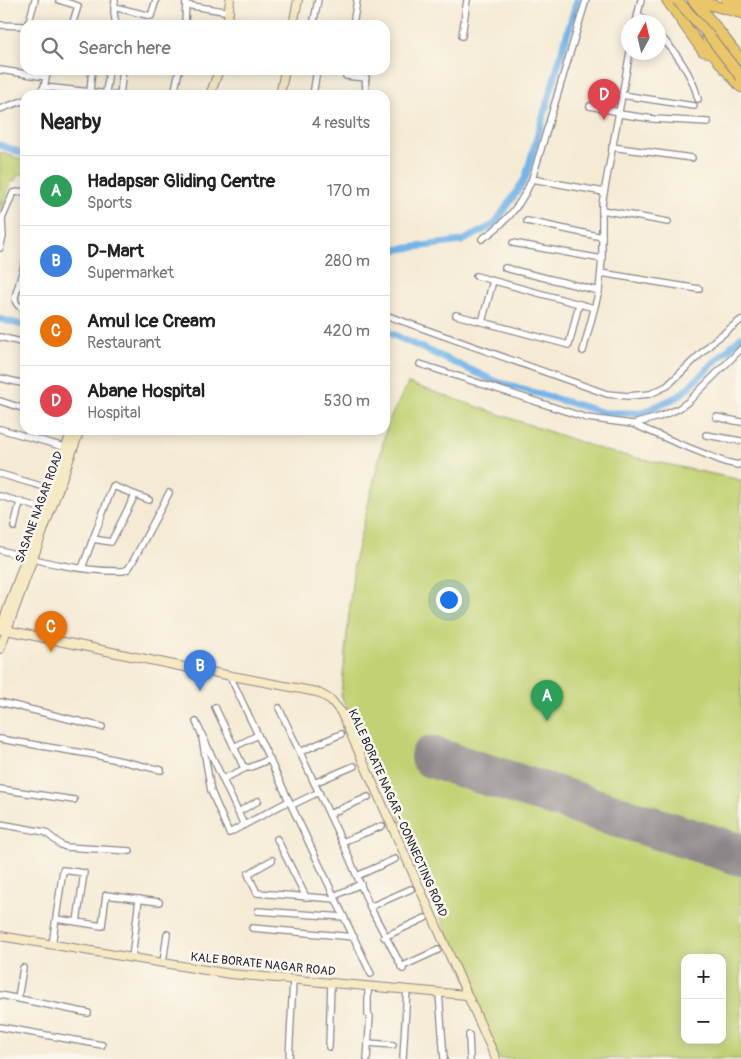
<!DOCTYPE html>
<html lang="en">
<head>
<meta charset="utf-8">
<style>
  body { margin:0; font-family:Pangolin,sans-serif; background:#f6f6f6; color:#222 }
  .controls { position:absolute; right:15px; bottom:15px; display:grid; overflow:hidden; border-radius:10px; box-shadow:0 2px 12px #0003 }
  .controls button { width:45px; height:45px; display:grid; place-items:center; padding:0; border:0; border-bottom:1px solid #e0e0e0; background:#fff; color:#222; font:25px sans-serif }
  .compass { position:absolute; left:621px; top:15px; width:45px; height:45px; border-radius:50%; background:#fff; box-shadow:0 2px 12px #0003; rotate:8deg }
  .you { position:absolute; left:448px; top:599px; width:18px; height:18px; margin:-12px; border:4px solid #fff; border-radius:50%; background:#1a73e8; box-shadow:0 0 0 8px #1a73e833 }
  .badge { display:grid; place-items:center; width:32px; height:32px; border-radius:50%; background:#d1495b; color:#fff; font-size:16px; font-weight:700 }
  .pin { position:absolute; translate:-50% -41px; filter:drop-shadow(0 1px 2px #0008) }
  .pin::after { content:''; position:absolute; top:26px; width:18px; height:15px; background:inherit; clip-path:polygon(0 0,100% 0,50% 100%) }
  .list { margin:0; padding:0; list-style:none }
  h2 { display:flex; justify-content:space-between; align-items:center; height:65px; margin:0; padding:0 20px; font-size:21px }
  h2 small { font-size:16px; font-weight:400; color:#767676 }
  .list li { display:grid; grid-template-columns:32px 1fr auto; gap:15px; align-items:center; box-sizing:border-box; height:70px; padding:0 20px; border-top:1px solid #e0e0e0 }
  .list b { display:block; font-size:19px; white-space:nowrap }
  .list p { margin:0; font-size:16px; white-space:nowrap; color:#767676 }
  .list em { font-size:16px; font-style:normal; color:#767676 }
  .icon { flex:none; width:28px; height:28px; fill:none; stroke:currentColor; stroke-width:2; stroke-linecap:round; stroke-linejoin:round }
  .map { position:relative; flex:none; width:741px; height:1059px; overflow:hidden }
  .search { position:absolute; background:#fff; box-shadow:0 2px 12px #0003; left:20px; top:20px; width:370px; height:55px; display:flex; align-items:center; gap:12px; box-sizing:border-box; padding:0 18px; border-radius:15px; color:#767676; font-size:19px }
  .panel { position:absolute; background:#fff; box-shadow:0 2px 12px #0003; left:20px; top:90px; width:370px; height:345px; border-radius:15px }
  .map>svg:first-child { display:block }
  .green { fill:#c2d173; stroke:#727a57; fill-rule:evenodd }
  .lines { fill:none; stroke-linecap:round; stroke-linejoin:round }
  .canal { stroke:#73b4e7; stroke-width:7 }
  .runway { stroke:#8c8688; stroke-width:42 }
  .street-casing { stroke:#8c8688; stroke-width:8 }
  .secondary-casing { stroke:#8c8688; stroke-width:10 }
  .highway-casing { stroke:#8c8688; stroke-width:12 }
  .street { stroke:#fff; stroke-width:5.5 }
  .secondary { stroke:#f6e9c3; stroke-width:8 }
  .highway { stroke:#e9c769; stroke-width:10 }
  .highway-bridge-casing { stroke:#8c8688; stroke-width:12; stroke-linecap:butt }
  .highway-bridge { stroke:#e9c769; stroke-width:10 }
  .labels { text-anchor:middle; stroke-width:5; stroke-linejoin:round; paint-order:stroke }
  .street-label { font-size:12px; fill:#22223b; stroke:#fbf7ec }
</style>
</head>
<body>
<div class="map">
<svg width="741" height="1059" viewBox="0 0 741 1059">
  <rect width="100%" height="100%" fill="#fbf7ec"/>
  <filter id="ink" filterUnits="userSpaceOnUse"><feTurbulence type="fractalNoise" baseFrequency=".02" numOctaves="2"/><feDisplacementMap in="SourceGraphic" scale="10" xChannelSelector="R" yChannelSelector="G"/><feConvolveMatrix kernelMatrix="1 2 1 2 8 2 1 2 1" color-interpolation-filters="sRGB"/></filter>
  <filter id="wash" filterUnits="userSpaceOnUse"><feTurbulence type="fractalNoise" baseFrequency=".0096" numOctaves="4" result="noise"/><feDisplacementMap in="SourceGraphic" scale="20" xChannelSelector="R" yChannelSelector="G"/><feGaussianBlur stdDeviation="1.12" result="paint"/><feColorMatrix in="noise" values="0 0 0 0 0 0 0 0 0 0 0 0 0 0 0 0 0 1.4 0 .05"/><feComposite in="paint" operator="in"/></filter>
  <g filter="url(#wash)">
    <rect width="100%" height="100%" fill="#f5ebd5"/>
    <g class="green">
      <polygon points="0,152 25,161 25,175 18,174 15,181 11,182 0,215"/>
      <path d="M408,383l201,69 132,28v579h-242l-108,-262 -27,-49 -23,-53 13,-132 34,-141zM685,958h37v82h-37z"/>
    </g>
    <g class="lines">
      <g class="canal">
        <polyline points="0,145 25,154"/>
        <polyline points="385,251 462,241 495,224 525,179 577,0"/>
        <polyline points="0,319 25,326"/>
        <polyline points="385,331 495,381 605,413 642,413 679,396 741,337"/>
      </g>
      <polyline class="runway" points="431,757 741,855"/>
    </g>
  </g>
  <g filter="url(#ink)">
    <g class="lines">
      <g class="street-casing">
        <g id="street">
          <polyline points="59,0 78,6 72,25"/>
          <polyline points="115,0 114,13 116,25"/>
          <polyline points="186,5 230,12"/>
          <polyline points="114,7 151,16 156,0"/>
          <polyline points="638,14 646,22"/>
          <polyline points="636,22 641,0"/>
          <polyline points="0,25 25,26"/>
          <polyline points="28,25 35,0"/>
          <polyline points="185,25 186,0"/>
          <polyline points="313,25 318,0"/>
          <polyline points="353,25 357,0"/>
          <path d="M658,34c17,16 35,42 40,65"/>
          <polyline points="462,36 467,0"/>
          <polyline points="0,70 46,77"/>
          <polyline points="347,70 346,76 366,78"/>
          <polyline points="365,70 366,95"/>
          <polyline points="44,87 119,95"/>
          <polyline points="90,91 92,70"/>
          <polyline points="106,93 109,70"/>
          <polyline points="38,95 44,87 48,70"/>
          <polyline points="120,95 123,70"/>
          <polyline points="174,95 179,70"/>
          <polyline points="313,95 317,70"/>
          <polyline points="622,95 694,106"/>
          <polyline points="590,106 619,112"/>
          <polyline points="0,109 25,100"/>
          <polyline points="619,114 654,119 708,122"/>
          <polyline points="612,147 692,158"/>
          <polyline points="532,179 604,192"/>
          <polyline points="602,210 668,222"/>
          <polyline points="0,218 2,219 13,193 25,191"/>
          <polyline points="527,221 602,237"/>
          <path d="M482,239c23,-15 40,-35 50,-60l54,-179"/>
          <polyline points="513,243 602,259"/>
          <polyline points="0,248 3,237 2,219"/>
          <path d="M25,262l-10,35c0,7 3,10 10,12"/>
          <polyline points="505,268 599,291"/>
          <polyline points="601,273 699,289"/>
          <polyline points="476,276 594,308"/>
          <polyline points="385,315 607,394 628,396 650,394 667,386 715,340 741,320"/>
          <polyline points="456,315 569,345 579,304"/>
          <polyline points="482,322 493,281"/>
          <polyline points="0,337 25,343"/>
          <polyline points="583,351 599,291 602,259 602,204 630,52"/>
          <polyline points="420,364 587,418 633,424 659,417 678,409 689,401 741,349"/>
          <polyline points="0,378 25,384"/>
          <polyline points="0,401 25,409"/>
          <polyline points="716,417 741,422"/>
          <polyline points="633,424 677,443 725,462 738,465 741,463"/>
          <polyline points="0,429 68,448"/>
          <polyline points="706,435 741,441"/>
          <polyline points="0,474 51,489"/>
          <polyline points="0,496 44,509"/>
          <polyline points="14,527 20,502"/>
          <polyline points="93,539 111,542 135,495"/>
          <path d="M0,550c39,11 82,22 123,21l5,-2 4,-6 37,-70"/>
          <polyline points="82,568 113,486 149,500"/>
          <polyline points="230,676 371,974"/>
          <polyline points="0,702 102,727"/>
          <polyline points="215,707 243,766 249,768 270,759"/>
          <polyline points="279,708 345,848 370,907 403,969"/>
          <polyline points="196,722 244,825 289,801"/>
          <polyline points="202,738 211,791 229,833 244,825"/>
          <polyline points="0,739 95,755 161,770"/>
          <polyline points="234,747 258,735"/>
          <polyline points="300,752 341,734"/>
          <polyline points="223,779 246,768"/>
          <polyline points="314,783 354,766"/>
          <polyline points="0,789 74,800"/>
          <polyline points="292,805 319,792"/>
          <polyline points="238,812 258,801"/>
          <polyline points="329,814 368,797"/>
          <polyline points="0,824 45,832 61,845 66,847 130,851"/>
          <polyline points="277,839 306,897"/>
          <polyline points="342,842 382,826"/>
          <polyline points="272,860 248,874 257,893 336,899"/>
          <polyline points="357,876 395,859"/>
          <polyline points="334,896 361,884"/>
          <polyline points="370,907 411,889"/>
          <polyline points="258,911 344,917"/>
          <polyline points="77,922 102,926 106,895 159,902"/>
          <polyline points="252,928 354,937"/>
          <polyline points="384,937 425,918"/>
          <polyline points="52,945 63,870 84,873 77,922 56,919"/>
          <polyline points="132,958 139,899"/>
          <polyline points="163,963 167,934"/>
          <polyline points="401,967 438,950"/>
          <polyline points="439,993 444,1059"/>
          <polyline points="0,995 88,1013"/>
          <polyline points="18,998 23,968"/>
          <polyline points="0,1027 102,1045"/>
          <polyline points="469,1035 470,1059"/>
          <polyline points="368,1043 393,1045"/>
          <polyline points="329,1047 331,983"/>
          <polyline points="403,1058 407,989"/>
          <polyline points="289,1059 293,980"/>
          <polyline points="367,1059 370,1016 368,1015 368,986"/>
        </g>
      </g>
      <g class="secondary-casing">
        <g id="secondary">
          <polyline points="227,25 230,0"/>
          <polyline points="293,25 298,0"/>
          <polyline points="210,95 219,70"/>
          <polyline points="280,95 285,70"/>
          <polyline points="0,630 72,430"/>
          <polyline points="6,630 179,666 317,692 331,700 341,712 496,1059"/>
          <polyline points="0,649 80,430"/>
          <polyline points="0,936 230,974 466,995"/>
        </g>
      </g>
      <g class="highway-casing">
        <g id="highway">
          <polyline points="667,0 703,51 712,53"/>
          <polyline points="693,0 715,26 741,60"/>
          <polyline points="693,0 741,13"/>
          <polyline points="726,0 741,4"/>
          <path d="M706,14c-4,36 14,48 35,73"/>
        </g>
      </g>
      <use href="#street" class="street"/>
      <use href="#secondary" class="secondary"/>
      <use href="#highway" class="highway"/>
      <g class="highway-bridge-casing">
        <polyline id="highway-bridge" points="677,0 707,33 741,77"/>
      </g>
      <use href="#highway-bridge" class="highway-bridge"/>
    </g>
  </g>
  <g class="labels">
    <g class="street-label">
      <text transform="translate(39 507) rotate(-70)" y="4">SASANE NAGAR ROAD</text>
      <text transform="translate(398 813) rotate(66)" y="4">KALE BORATE NAGAR - CONNECTING ROAD</text>
      <text transform="translate(263 964) rotate(6)" y="4">KALE BORATE NAGAR ROAD</text>
    </g>
  </g>
</svg>
<div class="controls">
<button>+</button>
<button>−</button>
</div>
<svg class="compass" viewBox="-18 -18 36 36"><path d="M0-13l5 13h-10z" fill="#e53935"/><path d="M0 13l5-13h-10z" fill="#767676"/></svg>
<div class="you"></div>
<div class="pin badge" style="left:547px;top:721px;background:#2e9e5b">A</div>
<div class="pin badge" style="left:200px;top:691px;background:#3f7fe0">B</div>
<div class="pin badge" style="left:51px;top:652px;background:#e8710a">C</div>
<div class="pin badge" style="left:604px;top:120px;background:#e0444e">D</div>
<div class="search"><svg class="icon" aria-label="search" viewBox="0 0 24 24"><circle cx="10" cy="10" r="6"/><path d="M15 15l6 6"/></svg>Search here</div>
<section class="panel">
<h2>Nearby<small>4 results</small></h2>
<ul class="list">
<li><span class="badge" style="background:#2e9e5b">A</span><div><b>Hadapsar Gliding Centre</b><p>Sports</p></div><em>170 m</em></li>
<li><span class="badge" style="background:#3f7fe0">B</span><div><b>D-Mart</b><p>Supermarket</p></div><em>280 m</em></li>
<li><span class="badge" style="background:#e8710a">C</span><div><b>Amul Ice Cream</b><p>Restaurant</p></div><em>420 m</em></li>
<li><span class="badge" style="background:#e0444e">D</span><div><b>Abane Hospital</b><p>Hospital</p></div><em>530 m</em></li>
</ul>
</section>
</div>
</body>
</html>
